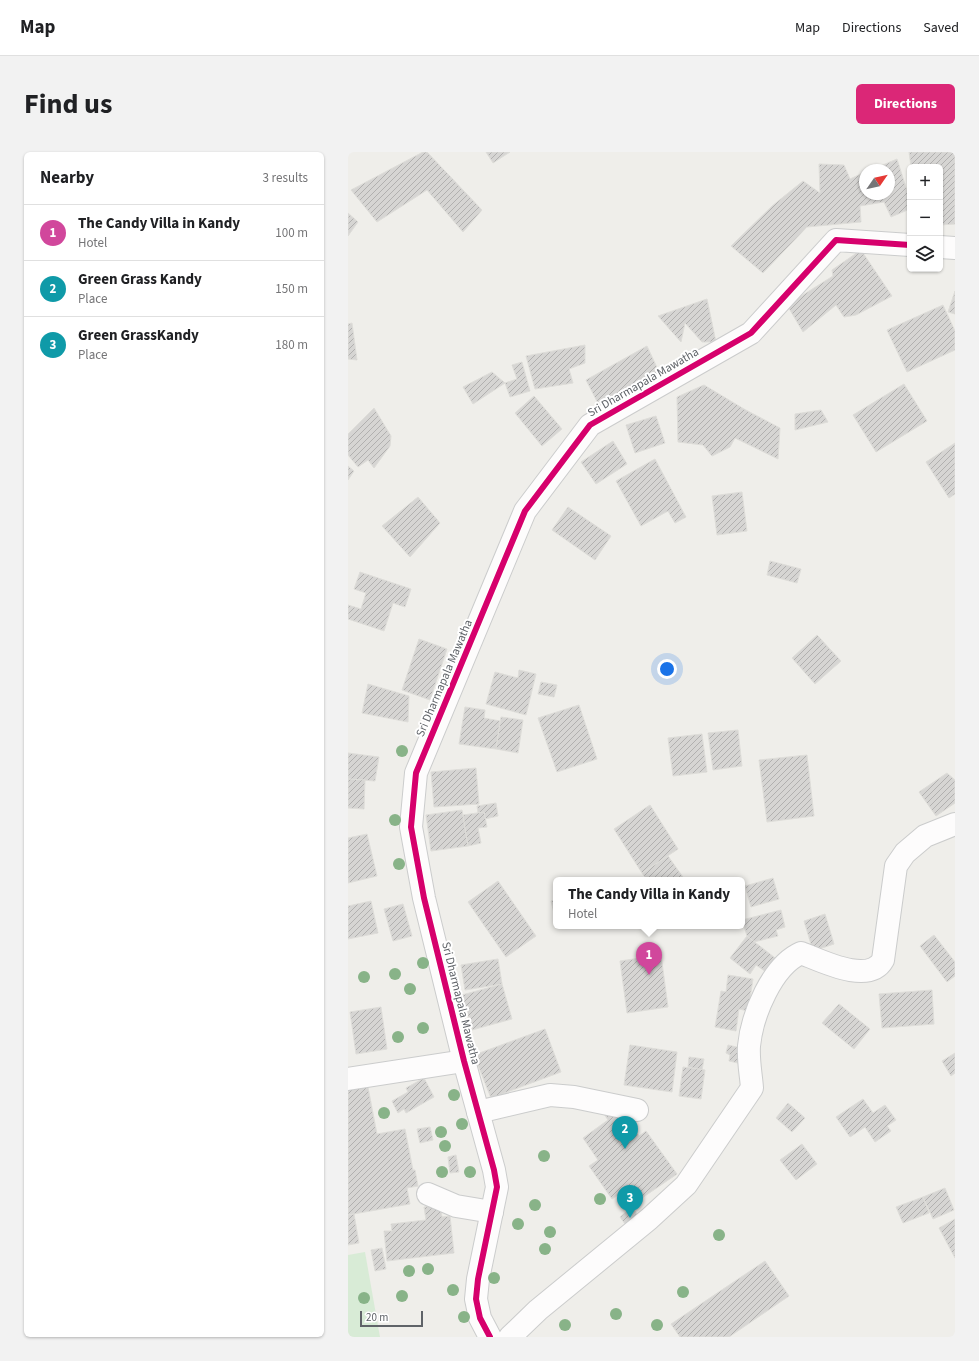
<!DOCTYPE html>
<html lang="en">
<head>
<meta charset="utf-8">
<style>
  body { margin:0; font-family:"Source Sans 3",sans-serif; background:#f2f2f2; color:#202124 }
  .controls { position:absolute; right:12px; top:12px; display:grid; overflow:hidden; border-radius:6px; box-shadow:0 1px 3px #0004 }
  .controls button { width:36px; height:36px; display:grid; place-items:center; padding:0; border:0; border-bottom:1px solid #e0e0e0; background:#fff; color:#202124; font:20px sans-serif }
  .compass { position:absolute; left:511px; top:12px; width:36px; height:36px; border-radius:50%; background:#fff; box-shadow:0 1px 3px #0004; rotate:56deg }
  .scale { position:absolute; left:12px; bottom:10px; width:63px; box-sizing:border-box; padding-left:4px; border:2px solid #5f6368; border-top:0; font-size:11px; line-height:14px; white-space:nowrap; color:#5f6368; -webkit-text-stroke:3px #fff; paint-order:stroke }
  .you { position:absolute; left:319px; top:517px; width:14px; height:14px; margin:-10px; border:3px solid #fff; border-radius:50%; background:#1a73e8; box-shadow:0 0 0 6px #1a73e833 }
  .badge { display:grid; place-items:center; width:26px; height:26px; border-radius:50%; background:#db2777; color:#fff; font-size:13px; font-weight:700 }
  .pin { position:absolute; translate:-50% -33px; filter:drop-shadow(0 1px 2px #0008) }
  .pin::after { content:''; position:absolute; top:21px; width:14px; height:12px; background:inherit; clip-path:polygon(0 0,100% 0,50% 100%) }
  .popup { position:absolute; left:205px; top:725px; width:192px; height:52px; box-sizing:border-box; display:grid; place-content:center; border-radius:6px; background:#fff; filter:drop-shadow(0 1px 3px #0005); font-size:13px; white-space:nowrap; color:#757577 }
  .popup b { font-size:15px; color:#202124 }
  .popup::after { content:''; position:absolute; left:50%; top:100%; margin-left:-8px; border:8px solid transparent; border-top-color:#fff }
  .list { margin:0; padding:0; list-style:none }
  h2 { display:flex; justify-content:space-between; align-items:center; height:52px; margin:0; padding:0 16px; font-size:17px }
  h2 small { font-size:13px; font-weight:400; color:#757577 }
  .list li { display:grid; grid-template-columns:26px 1fr auto; gap:12px; align-items:center; box-sizing:border-box; height:56px; padding:0 16px; border-top:1px solid #e0e0e0 }
  .list b { display:block; font-size:15px; white-space:nowrap }
  .list p { margin:0; font-size:13px; white-space:nowrap; color:#757577 }
  .list em { font-size:13px; font-style:normal; color:#757577 }
  .icon { flex:none; width:22px; height:22px; fill:none; stroke:currentColor; stroke-width:2; stroke-linecap:round; stroke-linejoin:round }
  .map { position:relative; flex:none; width:607px; height:1185px; overflow:hidden; border-radius:6px }
  header { display:flex; align-items:center; gap:24px; box-sizing:border-box; height:56px; padding:0 20px; background:#fff; border-bottom:1px solid #e0e0e0 }
  header strong { font-size:19px }
  nav { display:flex; gap:22px; margin-inline-start:auto; font-size:14px }
  .intro { display:flex; align-items:center; justify-content:space-between; box-sizing:border-box; height:96px; padding:0 24px }
  h1 { margin:0; font-size:28px }
  .button { padding:10px 18px; border-radius:6px; background:#db2777; color:#fff; font-size:14px; font-weight:700 }
  main { display:flex; gap:24px; padding:0 24px }
  aside { flex:1; background:#fff; border-radius:6px; box-shadow:0 1px 3px #0004 }
  .map>svg:first-child { display:block }
  .grass { fill:#d8ebd6 }
  .building { fill:url(#building-hatch); stroke:#deddd9 }
  .lines { fill:none; stroke-linecap:round; stroke-linejoin:round }
  .minor-casing { stroke:#cbcccc; stroke-width:24 }
  .minor { stroke:#fdfcfc; stroke-width:22 }
  .cycleway-casing { stroke:#fff; stroke-width:8 }
  .cycleway { stroke:#d6006c; stroke-width:6 }
  .tree { fill:#88b388 }
  .labels { text-anchor:middle; stroke-width:4; stroke-linejoin:round; paint-order:stroke }
  .street-label { font-size:12px; fill:#5f6368; stroke:#fff }
</style>
</head>
<body>
<header>
<strong>Map</strong>
<nav><a>Map</a><a>Directions</a><a>Saved</a></nav>
</header>
<div class="intro"><h1>Find us</h1><a class="button">Directions</a></div>
<main>
<aside>
<h2>Nearby<small>3 results</small></h2>
<ul class="list">
<li><span class="badge" style="background:#d1479c">1</span><div><b>The Candy Villa in Kandy</b><p>Hotel</p></div><em>100 m</em></li>
<li><span class="badge" style="background:#0f9aa8">2</span><div><b>Green Grass Kandy</b><p>Place</p></div><em>150 m</em></li>
<li><span class="badge" style="background:#0f9aa8">3</span><div><b>Green GrassKandy</b><p>Place</p></div><em>180 m</em></li>
</ul>
</aside>
<div class="map">
<svg width="607" height="1185" viewBox="0 0 607 1185">
  <defs>
    <pattern id="building-hatch" width="6" height="6" patternUnits="userSpaceOnUse"><rect width="6" height="6" fill="#d6d5d3"/><path d="M-1 1l2-2M0 6l6-6M5 7l2-2" fill="none" stroke="#b1b0af"/></pattern>
  </defs>
  <rect width="100%" height="100%" fill="#efeeea"/>
  <polygon class="grass" points="17,1100 32,1185 0,1185 0,1103"/>
  <g class="building">
    <polygon points="75,0 79,0 134,58 115,80 79,38 29,70 3,38"/>
    <polygon points="138,0 162,0 145,11"/>
    <polygon points="561,0 607,0 607,72 592,73 592,15 563,15"/>
    <polygon points="549,7 562,48 562,57 543,65 536,50 512,54 513,70 459,75 415,121 383,94 424,54 455,29 472,41 471,12 496,13 502,27 517,20 517,42 541,42 541,18 523,18"/>
    <polygon points="0,61 10,70 0,84"/>
    <polygon points="513,98 544,144 508,163 496,165 488,153 455,180 439,153 485,124 484,118"/>
    <polygon points="607,139 607,162 600,160"/>
    <polygon points="359,147 368,190 354,190 337,171 333,190 310,164"/>
    <polygon points="595,153 607,179 607,198 559,220 539,178"/>
    <polygon points="4,171 9,208 0,207 0,172"/>
    <polygon points="237,193 237,211 221,217 225,231 187,237 178,204"/>
    <polygon points="299,194 312,222 254,259 238,228"/>
    <polygon points="174,210 182,239 162,245 157,231 169,227 164,213"/>
    <polygon points="144,220 157,231 125,252 115,235"/>
    <polygon points="556,232 579,269 528,300 505,263"/>
    <polygon points="356,233 396,257 432,276 430,307 387,286 382,295 364,304 355,293 330,290 329,245"/>
    <polygon points="186,244 214,277 194,294 167,261"/>
    <polygon points="26,256 43,284 42,294 26,316 20,308 10,315 0,303 0,282"/>
    <polygon points="473,258 480,270 447,278 447,262"/>
    <polygon points="308,264 317,291 287,301 278,273"/>
    <polygon points="265,289 279,312 248,332 233,310"/>
    <polygon points="607,291 607,342 601,346 578,310"/>
    <polygon points="307,307 338,365 327,371 320,359 293,374 268,329"/>
    <polygon points="0,314 6,319 0,328"/>
    <polygon points="394,340 399,379 369,383 364,344"/>
    <polygon points="70,345 92,371 62,405 34,374"/>
    <polygon points="220,355 263,384 247,408 204,378"/>
    <polygon points="422,409 453,417 449,431 419,423"/>
    <polygon points="12,420 63,437 57,455 45,451 36,479 0,467 0,453 13,457 18,441 6,437"/>
    <polygon points="469,483 493,509 467,532 444,506"/>
    <polygon points="71,487 99,497 82,548 54,538"/>
    <polygon points="171,518 188,522 178,563 138,552 147,520 170,526"/>
    <polygon points="193,530 209,533 206,545 190,542"/>
    <polygon points="20,532 61,544 60,570 14,561"/>
    <polygon points="231,553 249,607 209,620 190,566"/>
    <polygon points="117,555 137,558 136,566 152,569 148,597 111,592"/>
    <polygon points="153,565 175,568 170,601 148,597"/>
    <polygon points="390,578 394,614 365,618 360,581"/>
    <polygon points="354,582 359,620 325,624 320,586"/>
    <polygon points="0,601 31,605 27,629 0,627"/>
    <polygon points="459,603 466,664 419,670 411,608"/>
    <polygon points="128,616 131,652 86,655 83,620"/>
    <polygon points="599,621 607,628 607,651 588,664 571,640"/>
    <polygon points="0,627 17,628 16,657 0,656"/>
    <polygon points="148,651 150,664 137,667 136,660 130,661 129,654"/>
    <polygon points="302,653 330,697 294,721 266,677"/>
    <polygon points="114,658 120,694 83,699 78,663"/>
    <polygon points="136,660 139,675 130,676 133,691 120,694 115,663"/>
    <polygon points="19,682 29,724 0,731 0,686"/>
    <polygon points="320,704 337,728 299,728 294,721"/>
    <polygon points="425,726 431,747 403,755 397,734"/>
    <polygon points="150,729 188,784 158,805 120,750"/>
    <polygon points="208,748 208,769 203,749"/>
    <polygon points="23,749 30,781 0,787 0,754"/>
    <polygon points="55,752 64,784 45,789 36,757"/>
    <polygon points="433,758 437,775 428,778 430,784 406,790 399,784 394,768"/>
    <polygon points="477,762 486,792 465,799 456,769"/>
    <polygon points="586,783 607,810 607,824 599,830 572,794"/>
    <polygon points="399,784 431,809 421,822 408,813 402,822 382,806"/>
    <polygon points="313,803 320,855 279,861 272,809"/>
    <polygon points="150,807 154,832 117,838 113,813"/>
    <polygon points="380,823 405,827 400,859 391,857 388,879 367,875 373,839 378,840"/>
    <polygon points="154,832 164,867 124,878 114,843"/>
    <polygon points="584,838 586,872 534,876 531,842"/>
    <polygon points="491,852 522,877 506,897 474,871"/>
    <polygon points="33,855 39,897 8,902 2,860"/>
    <polygon points="197,877 213,920 143,946 126,903"/>
    <polygon points="282,893 329,900 324,940 276,933"/>
    <polygon points="380,893 393,896 390,911 381,909 382,903 378,901"/>
    <polygon points="607,901 607,921 603,924 594,909"/>
    <polygon points="341,905 356,907 354,918 340,915"/>
    <polygon points="335,915 357,918 353,947 331,944"/>
    <polygon points="76,926 86,945 58,961 56,957 50,961 44,949 60,940 58,936"/>
    <polygon points="19,930 29,982 57,977 65,1018 67,1018 70,1034 59,1036 62,1052 0,1063 0,933"/>
    <polygon points="515,947 525,961 537,953 548,968 539,974 543,979 527,990 517,975 502,985 488,965"/>
    <polygon points="440,951 457,966 444,980 428,966"/>
    <polygon points="266,955 279,974 283,972 291,984 298,979 329,1022 294,1046 285,1033 264,1047 241,1014 250,1008 235,986 260,968 256,962"/>
    <polygon points="82,975 85,988 72,991 69,977"/>
    <polygon points="454,992 469,1012 448,1028 432,1008"/>
    <polygon points="108,1003 111,1020 102,1021 100,1005"/>
    <polygon points="597,1036 606,1058 585,1067 575,1045"/>
    <polygon points="575,1045 581,1061 555,1071 548,1055"/>
    <polygon points="92,1053 94,1065 102,1064 106,1101 39,1109 36,1079 44,1079 43,1072 78,1068 76,1055"/>
    <polygon points="284,1055 292,1066 280,1076 272,1065"/>
    <polygon points="6,1062 11,1091 0,1093 0,1063"/>
    <polygon points="607,1067 607,1106 591,1076"/>
    <polygon points="34,1096 38,1117 27,1119 23,1098"/>
    <polygon points="417,1109 441,1144 381,1185 332,1185 323,1172"/>
  </g>
  <g class="lines">
    <g class="minor-casing">
      <g id="minor">
        <polyline points="592,95 607,96"/>
        <polyline points="0,927 116,909"/>
        <polyline points="130,960 202,943 226,945 289,958"/>
        <polyline points="80,1042 108,1054 144,1060"/>
        <polyline points="142,1185 132,1166 128,1147 130,1127 149,1035 146,1018 116,909 76,746 63,675 68,621 177,359 242,273 403,181 488,88 562,93"/>
        <path d="M162,1185l28,-27 111,-91 37,-34 66,-97c-1,-14 -4,-27 -3,-42 3,-31 23,-80 52,-93 21,8 68,32 82,7l13,-94 9,-13 20,-17 30,-12"/>
      </g>
    </g>
    <use href="#minor" class="minor"/>
    <g class="cycleway-casing">
      <polyline id="cycleway" points="142,1185 132,1166 128,1147 130,1127 149,1035 146,1018 116,909 76,746 63,675 68,621 177,359 242,273 403,181 488,88 562,93"/>
    </g>
    <use href="#cycleway" class="cycleway"/>
  </g>
  <g class="tree">
    <circle cx="54" cy="599" r="6"/>
    <circle cx="47" cy="668" r="6"/>
    <circle cx="51" cy="712" r="6"/>
    <circle cx="75" cy="811" r="6"/>
    <circle cx="47" cy="822" r="6"/>
    <circle cx="16" cy="825" r="6"/>
    <circle cx="62" cy="837" r="6"/>
    <circle cx="75" cy="876" r="6"/>
    <circle cx="50" cy="885" r="6"/>
    <circle cx="106" cy="943" r="6"/>
    <circle cx="36" cy="961" r="6"/>
    <circle cx="114" cy="972" r="6"/>
    <circle cx="93" cy="980" r="6"/>
    <circle cx="97" cy="994" r="6"/>
    <circle cx="196" cy="1004" r="6"/>
    <circle cx="94" cy="1020" r="6"/>
    <circle cx="122" cy="1020" r="6"/>
    <circle cx="252" cy="1047" r="6"/>
    <circle cx="187" cy="1053" r="6"/>
    <circle cx="170" cy="1072" r="6"/>
    <circle cx="202" cy="1080" r="6"/>
    <circle cx="371" cy="1083" r="6"/>
    <circle cx="197" cy="1097" r="6"/>
    <circle cx="80" cy="1117" r="6"/>
    <circle cx="61" cy="1119" r="6"/>
    <circle cx="146" cy="1126" r="6"/>
    <circle cx="105" cy="1138" r="6"/>
    <circle cx="335" cy="1140" r="6"/>
    <circle cx="54" cy="1144" r="6"/>
    <circle cx="16" cy="1146" r="6"/>
    <circle cx="268" cy="1162" r="6"/>
    <circle cx="116" cy="1165" r="6"/>
    <circle cx="217" cy="1173" r="6"/>
    <circle cx="309" cy="1173" r="6"/>
  </g>
  <g class="labels">
    <g class="street-label">
      <text transform="translate(295 230) rotate(-30)" y="4">Sri Dharmapala Mawatha</text>
      <text transform="translate(96 526) rotate(-67)" y="4">Sri Dharmapala Mawatha</text>
      <text transform="translate(113 851) rotate(76)" y="4">Sri Dharmapala Mawatha</text>
    </g>
  </g>
</svg>
<div class="controls">
<button>+</button>
<button>−</button>
<button><svg class="icon" aria-label="layers" viewBox="0 0 24 24"><path d="M12 4l9 5-9 5-9-5zM3 14l9 5 9-5"/></svg></button>
</div>
<svg class="compass" viewBox="-18 -18 36 36"><path d="M0-13l5 13h-10z" fill="#e53935"/><path d="M0 13l5-13h-10z" fill="#757577"/></svg>
<div class="scale">20 m</div>
<div class="you"></div>
<div class="pin badge" style="left:301px;top:823px;background:#d1479c">1</div>
<div class="popup"><b>The Candy Villa in Kandy</b>Hotel</div>
<div class="pin badge" style="left:277px;top:997px;background:#0f9aa8">2</div>
<div class="pin badge" style="left:282px;top:1066px;background:#0f9aa8">3</div>
</div>
</main>
</body>
</html>
